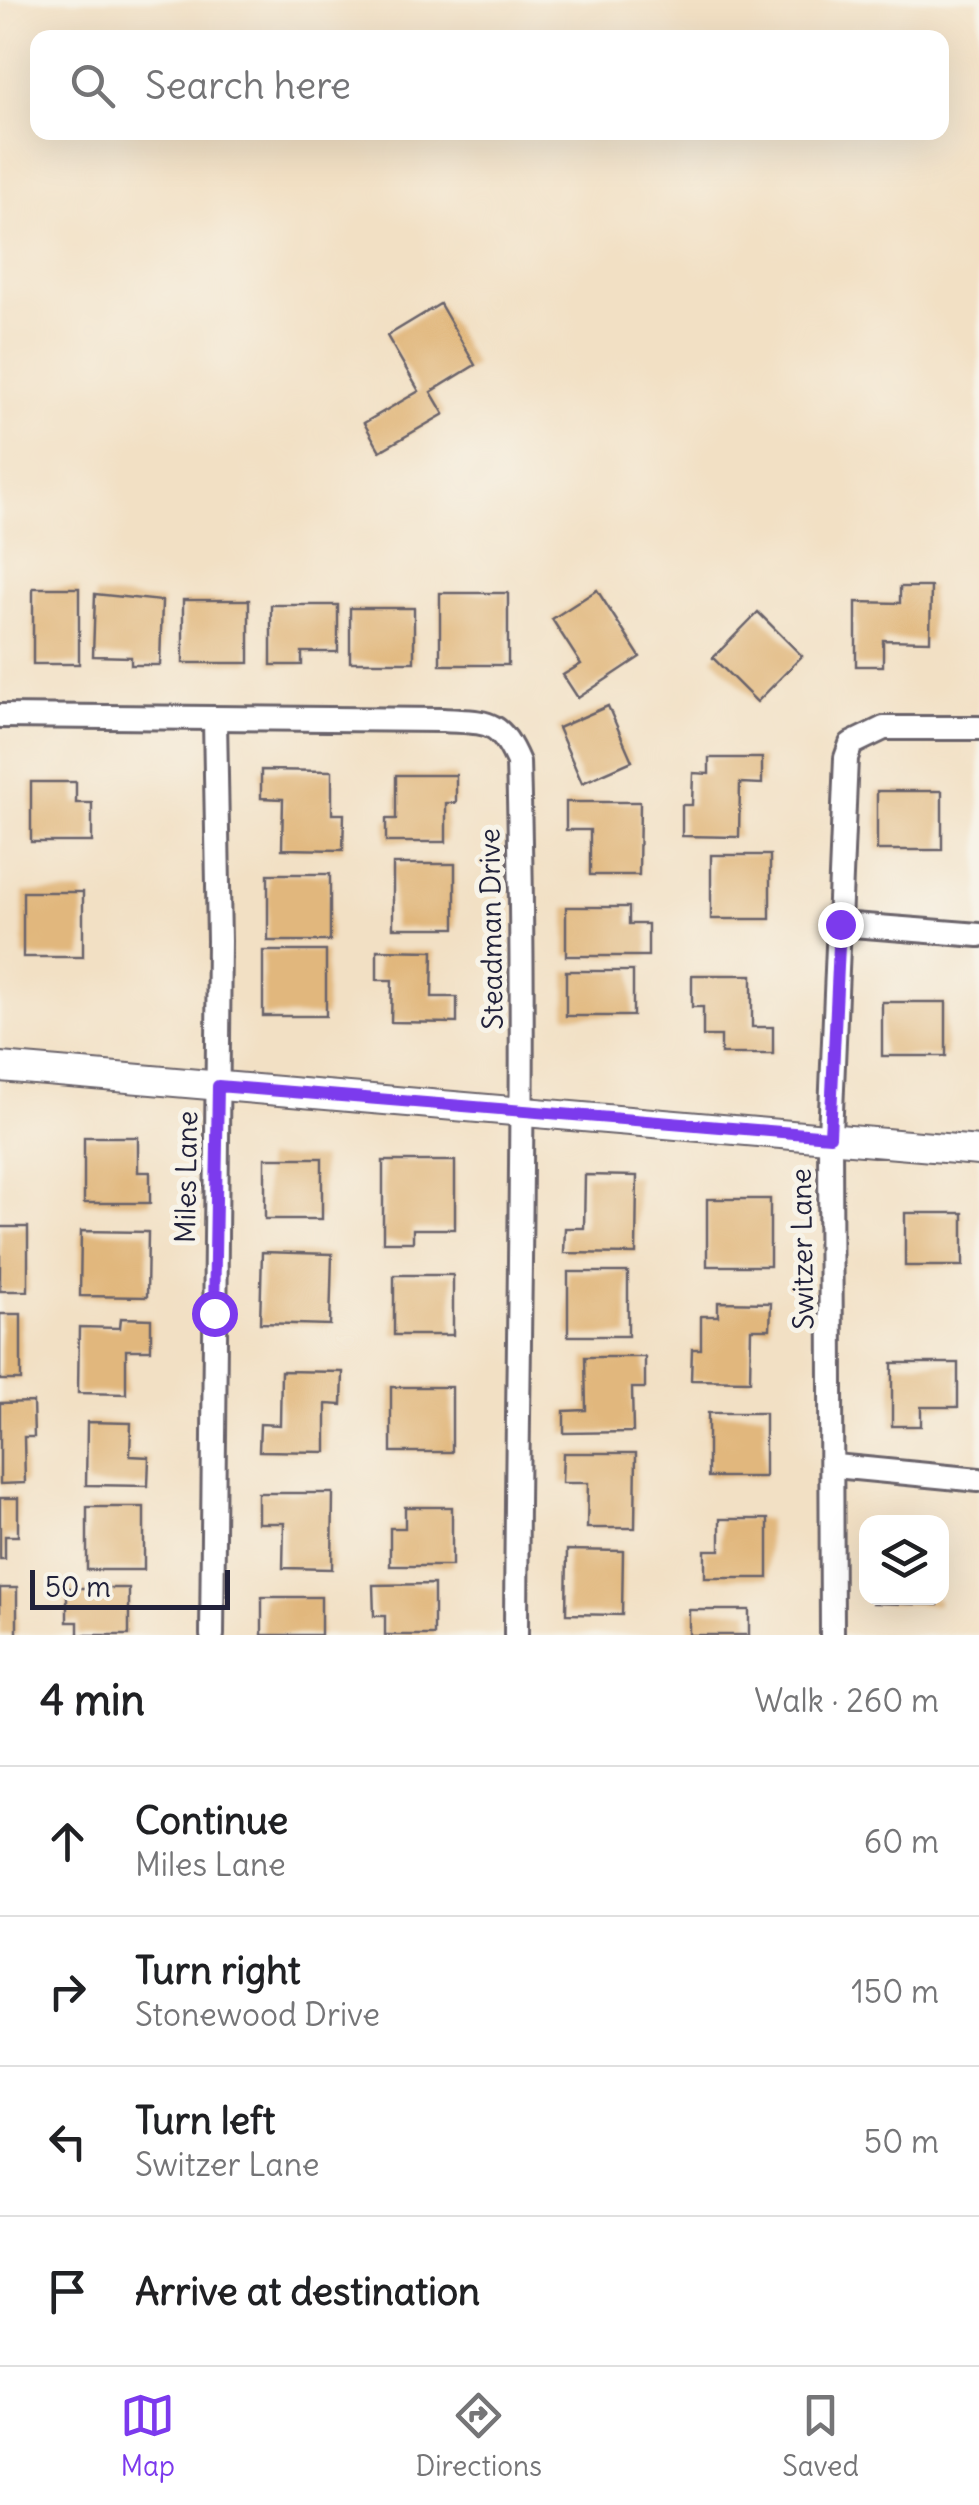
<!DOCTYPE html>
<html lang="en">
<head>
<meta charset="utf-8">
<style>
  body { margin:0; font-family:Delius,sans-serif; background:#f2f2f2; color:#202124 }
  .controls { position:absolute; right:30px; bottom:30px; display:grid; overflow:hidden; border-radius:20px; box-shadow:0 10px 40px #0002 }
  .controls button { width:90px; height:90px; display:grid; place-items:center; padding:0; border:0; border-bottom:2px solid #e0e0e0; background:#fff; color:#202124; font:50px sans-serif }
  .scale { position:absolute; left:30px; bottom:25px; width:200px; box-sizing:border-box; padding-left:10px; border:5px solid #22223b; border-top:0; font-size:28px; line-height:35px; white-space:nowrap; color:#22223b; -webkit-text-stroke:8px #f7f3e8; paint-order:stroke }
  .stop { position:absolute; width:30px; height:30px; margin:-22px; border:8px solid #7c3aed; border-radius:50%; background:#fff }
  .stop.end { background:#7c3aed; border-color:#fff; box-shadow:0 2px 10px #0008 }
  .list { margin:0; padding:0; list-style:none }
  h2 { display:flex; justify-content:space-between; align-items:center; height:130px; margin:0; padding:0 40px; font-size:42px }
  h2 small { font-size:32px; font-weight:400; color:#757577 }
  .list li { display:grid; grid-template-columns:65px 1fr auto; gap:30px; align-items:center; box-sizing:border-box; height:150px; padding:0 40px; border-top:2px solid #e0e0e0 }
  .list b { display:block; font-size:38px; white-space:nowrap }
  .list p { margin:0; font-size:32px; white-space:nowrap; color:#757577 }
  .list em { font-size:32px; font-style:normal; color:#757577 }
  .icon { flex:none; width:55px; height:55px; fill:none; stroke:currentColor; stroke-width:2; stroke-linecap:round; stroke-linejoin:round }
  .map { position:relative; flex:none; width:979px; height:1635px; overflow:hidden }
  .search { position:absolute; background:#fff; box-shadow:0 10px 40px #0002; left:30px; right:30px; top:30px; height:110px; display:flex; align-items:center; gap:25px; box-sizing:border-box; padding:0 35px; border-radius:20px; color:#757577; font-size:38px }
  .sheet { height:730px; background:#fff }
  nav { display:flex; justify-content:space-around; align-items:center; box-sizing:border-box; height:140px; border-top:2px solid #e0e0e0; background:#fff; font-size:28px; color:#757577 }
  nav a { display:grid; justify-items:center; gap:5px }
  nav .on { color:#7c3aed }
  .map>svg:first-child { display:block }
  .building { fill:#e1b77d }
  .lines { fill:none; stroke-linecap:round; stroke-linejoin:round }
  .minor-casing { stroke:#6b646b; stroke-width:28 }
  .tertiary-casing { stroke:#6b646b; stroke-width:32 }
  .minor { stroke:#fff; stroke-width:22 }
  .tertiary { stroke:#fff; stroke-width:28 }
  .route { stroke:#7c3aed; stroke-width:12 }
  .labels { text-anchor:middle; stroke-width:10; stroke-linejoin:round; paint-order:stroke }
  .street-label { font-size:28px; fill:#22223b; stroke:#f7f3e8 }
</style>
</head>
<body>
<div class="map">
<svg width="979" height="1635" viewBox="0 0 979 1635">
  <rect width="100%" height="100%" fill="#f7f3e8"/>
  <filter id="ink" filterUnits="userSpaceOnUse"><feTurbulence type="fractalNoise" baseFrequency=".01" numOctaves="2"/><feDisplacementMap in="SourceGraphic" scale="20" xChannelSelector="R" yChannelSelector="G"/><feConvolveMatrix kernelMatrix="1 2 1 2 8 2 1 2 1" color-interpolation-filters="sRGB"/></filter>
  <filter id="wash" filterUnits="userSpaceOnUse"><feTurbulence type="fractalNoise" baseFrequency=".0048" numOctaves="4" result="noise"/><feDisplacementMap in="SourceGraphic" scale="40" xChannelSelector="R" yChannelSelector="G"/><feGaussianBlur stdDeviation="2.25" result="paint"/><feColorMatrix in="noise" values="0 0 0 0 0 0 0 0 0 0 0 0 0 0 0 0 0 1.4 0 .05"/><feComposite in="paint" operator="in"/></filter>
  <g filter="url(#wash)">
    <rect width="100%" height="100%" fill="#f2e0c4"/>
    <g id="blocks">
      <g class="building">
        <polygon points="440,304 475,365 431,392 444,414 380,451 364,423 419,391 387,336"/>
        <polygon points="900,587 931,587 930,641 883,640 883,666 856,666 856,602 900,603"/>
        <rect x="33" y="588" width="46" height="76"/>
        <polygon points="597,590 640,657 578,698 563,675 581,664 552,619"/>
        <rect x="440" y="593" width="68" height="72"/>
        <polygon points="95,594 162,601 160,665 131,665 131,657 93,656"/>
        <rect x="183" y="600" width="66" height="63"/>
        <polygon points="271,605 338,605 338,652 302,652 302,665 271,665"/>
        <rect x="350" y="608" width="64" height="54"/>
        <polygon points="758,612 802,656 757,702 713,658"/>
        <polygon points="608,706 632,761 582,783 558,728"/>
        <polygon points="709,758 762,758 762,784 740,783 739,837 682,836 682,805 692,805 693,773 709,774"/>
        <polygon points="261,770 332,771 332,814 344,814 343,850 282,849 283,799 261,798"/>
        <polygon points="396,775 456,775 456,803 446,803 446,842 386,842 386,819 396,819"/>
        <polygon points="31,782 76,782 76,803 92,803 92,842 31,842"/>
        <rect x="877" y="791" width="65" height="59"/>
        <polygon points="566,802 640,802 639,875 590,875 590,830 566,830"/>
        <rect x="711" y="855" width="59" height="64"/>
        <rect x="393" y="864" width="62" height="64"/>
        <rect x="268" y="874" width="62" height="67"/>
        <rect x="23" y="892" width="60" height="65"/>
        <polygon points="566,907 629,907 629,924 648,924 648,956 566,956"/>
        <polygon points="377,950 433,951 432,997 457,997 457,1023 391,1022 392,980 377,980"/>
        <rect x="263" y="951" width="63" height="65"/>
        <rect x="566" y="971" width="67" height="45"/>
        <polygon points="692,975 752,975 752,1027 773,1027 773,1054 721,1054 721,1036 703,1036 703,1007 692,1007"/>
        <rect x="882" y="1002" width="64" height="54"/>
        <polygon points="84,1137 138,1137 138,1172 150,1172 150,1203 84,1203"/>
        <rect x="265" y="1158" width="57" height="61"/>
        <polygon points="383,1161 455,1161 455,1229 413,1229 413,1242 383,1242"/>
        <polygon points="585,1175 637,1176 636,1254 564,1253 565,1228 584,1228"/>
        <rect x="707" y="1199" width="63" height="67"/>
        <rect x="905" y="1213" width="58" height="53"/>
        <rect x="0" y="1227" width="28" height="64"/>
        <polygon points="81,1231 148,1232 147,1297 80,1296"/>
        <polygon points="262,1252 332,1254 330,1325 260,1323"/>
        <rect x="568" y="1272" width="60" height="64"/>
        <rect x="394" y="1275" width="59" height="60"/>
        <polygon points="718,1302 771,1303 770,1329 751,1329 750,1381 691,1380 692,1349 701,1349 701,1316 718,1316"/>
        <rect x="0" y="1314" width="21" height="66"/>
        <polygon points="121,1318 151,1319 151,1350 126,1350 126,1394 78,1393 79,1327 120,1328"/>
        <polygon points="585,1357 645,1357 645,1388 632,1388 633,1432 564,1433 564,1411 586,1410"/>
        <polygon points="892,1363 958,1363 958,1407 921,1407 921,1426 892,1426"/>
        <polygon points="281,1371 343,1372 342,1405 326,1404 326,1452 259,1451 260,1424 280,1425"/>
        <rect x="391" y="1387" width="61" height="65"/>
        <polygon points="33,1402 34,1437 24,1437 25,1483 0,1484 0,1403"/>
        <rect x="708" y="1413" width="57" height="64"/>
        <polygon points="87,1422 131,1423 130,1456 149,1457 148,1486 86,1485"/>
        <polygon points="563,1453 636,1453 635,1528 587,1528 588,1483 562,1483"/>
        <polygon points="258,1493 333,1493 332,1569 283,1568 284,1523 258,1523"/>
        <polygon points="0,1498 18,1498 18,1536 5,1536 5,1559 0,1559"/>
        <rect x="87" y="1507" width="57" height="63"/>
        <polygon points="405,1507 452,1507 452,1566 390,1566 390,1528 405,1528"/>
        <polygon points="720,1519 768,1519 768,1578 705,1578 705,1550 720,1550"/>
        <polygon points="567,1550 623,1551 622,1615 566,1614"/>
        <polygon points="434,1584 434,1635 385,1635 385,1616 374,1616 373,1585"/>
        <rect x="0" y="1588" width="17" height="47"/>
        <polygon points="67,1588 129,1588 129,1635 78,1635 78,1622 67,1622"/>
        <rect x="262" y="1597" width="59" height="38"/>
        <polygon points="873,1598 938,1598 938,1605 873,1603"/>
        <rect x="689" y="1610" width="60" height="25"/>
      </g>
    </g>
  </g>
  <g filter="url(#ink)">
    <use href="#blocks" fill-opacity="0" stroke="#6b646b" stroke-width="2.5"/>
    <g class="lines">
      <g class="minor-casing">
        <g id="minor">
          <path d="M0,716l443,4c44,3 56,-2 75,42 9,291 -1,582 -2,873"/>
          <polyline points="840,924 979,935"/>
          <polyline points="835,1466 979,1480"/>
          <polyline points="212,1635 219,941 215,720"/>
          <polyline points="832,1635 830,1135 846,758 851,744 884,728 979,728"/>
        </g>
      </g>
      <g class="tertiary-casing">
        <polyline id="tertiary" points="0,1067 979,1151"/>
      </g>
      <use href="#minor" class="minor"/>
      <use href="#tertiary" class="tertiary"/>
    </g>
  </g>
  <g class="lines" filter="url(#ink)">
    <polyline class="route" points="214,1313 218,1086 830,1136 840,924"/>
  </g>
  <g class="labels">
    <g class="street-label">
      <text transform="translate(491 929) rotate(-91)" y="10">Steadman Drive</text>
      <text transform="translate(186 1177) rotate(-89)" y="10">Miles Lane</text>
      <text transform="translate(802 1249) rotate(-91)" y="10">Switzer Lane</text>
    </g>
  </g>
</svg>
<div class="controls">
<button><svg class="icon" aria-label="layers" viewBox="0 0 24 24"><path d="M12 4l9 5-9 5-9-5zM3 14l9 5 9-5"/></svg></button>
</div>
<div class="scale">50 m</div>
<div class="stop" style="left:214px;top:1313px"></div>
<div class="stop end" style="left:840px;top:924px"></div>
<div class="search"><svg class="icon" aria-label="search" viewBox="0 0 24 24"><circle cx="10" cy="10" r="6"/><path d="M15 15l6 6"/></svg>Search here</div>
</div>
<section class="sheet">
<h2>4 min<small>Walk · 260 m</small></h2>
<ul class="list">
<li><svg class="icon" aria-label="ahead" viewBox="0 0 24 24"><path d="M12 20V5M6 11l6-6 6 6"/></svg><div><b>Continue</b><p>Miles Lane</p></div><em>60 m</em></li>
<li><svg class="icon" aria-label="right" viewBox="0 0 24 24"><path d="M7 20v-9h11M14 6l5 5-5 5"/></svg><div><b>Turn right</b><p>Stonewood Drive</p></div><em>150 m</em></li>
<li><svg class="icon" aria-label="left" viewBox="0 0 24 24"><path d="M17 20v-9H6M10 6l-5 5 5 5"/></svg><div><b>Turn left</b><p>Switzer Lane</p></div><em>50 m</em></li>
<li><svg class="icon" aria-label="arrive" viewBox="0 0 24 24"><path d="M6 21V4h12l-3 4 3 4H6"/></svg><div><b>Arrive at destination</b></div></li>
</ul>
</section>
<nav>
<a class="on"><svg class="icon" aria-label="map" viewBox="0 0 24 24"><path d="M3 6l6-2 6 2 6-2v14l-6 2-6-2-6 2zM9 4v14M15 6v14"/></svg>Map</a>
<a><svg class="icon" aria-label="directions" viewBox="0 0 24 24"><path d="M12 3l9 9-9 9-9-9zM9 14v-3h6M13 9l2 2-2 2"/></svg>Directions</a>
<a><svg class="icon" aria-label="saved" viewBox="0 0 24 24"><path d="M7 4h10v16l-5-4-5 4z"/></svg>Saved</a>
</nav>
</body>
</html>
